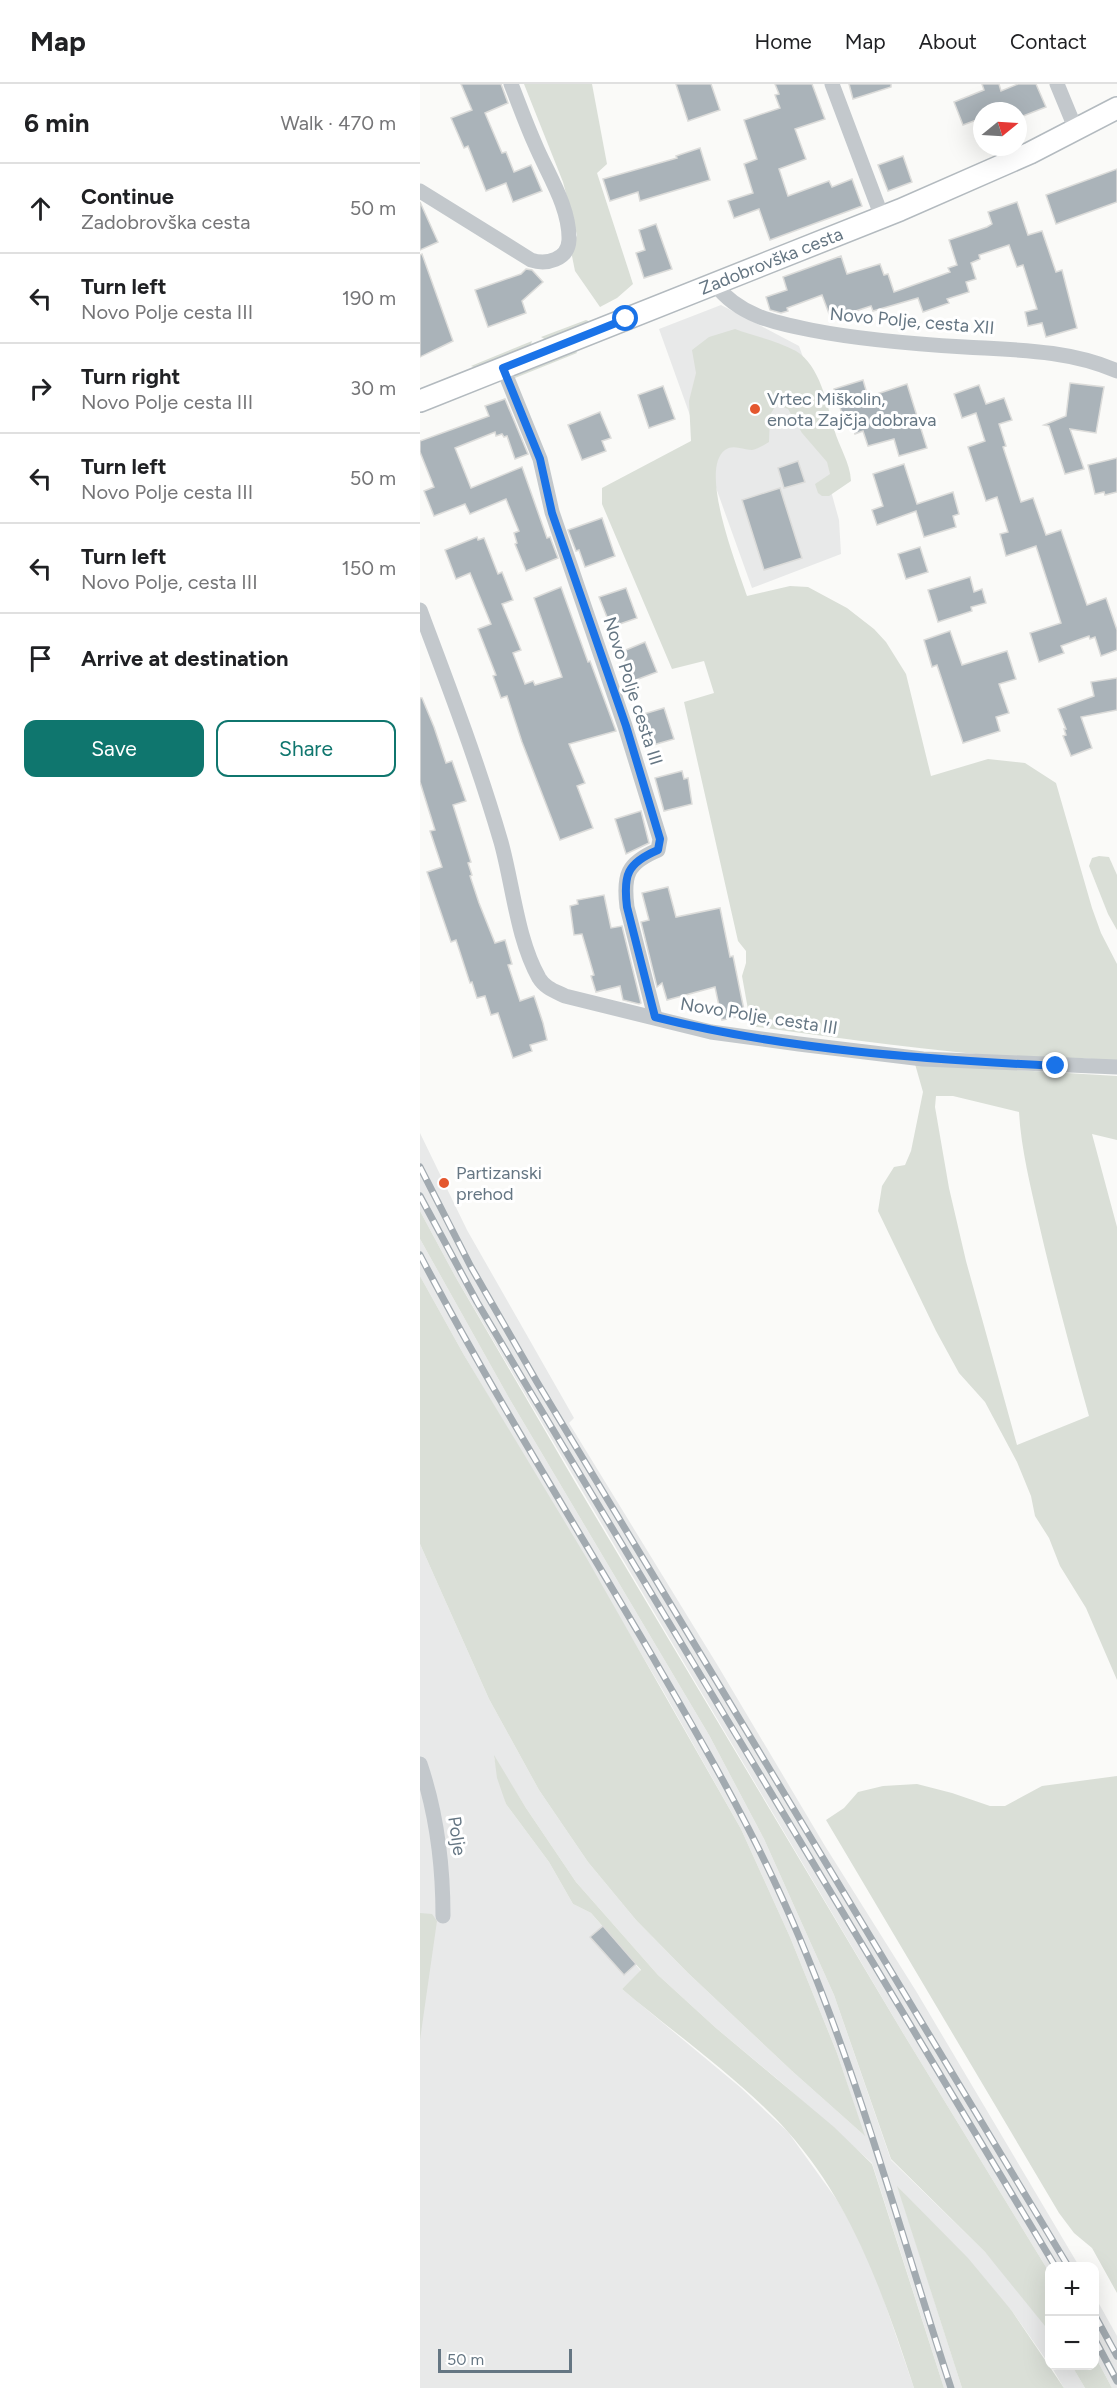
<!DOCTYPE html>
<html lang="en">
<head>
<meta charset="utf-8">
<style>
  body { margin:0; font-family:Figtree,sans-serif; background:#f2f2f2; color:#202124 }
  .controls { position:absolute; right:18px; bottom:18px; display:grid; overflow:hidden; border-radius:12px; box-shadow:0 6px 24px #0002 }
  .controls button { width:54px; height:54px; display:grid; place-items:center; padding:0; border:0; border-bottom:2px solid #e0e0e0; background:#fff; color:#202124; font:30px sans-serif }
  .compass { position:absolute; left:553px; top:18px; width:54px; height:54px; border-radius:50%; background:#fff; box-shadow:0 6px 24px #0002; rotate:72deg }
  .scale { position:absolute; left:18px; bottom:15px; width:134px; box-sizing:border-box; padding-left:6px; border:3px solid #657683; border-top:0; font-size:16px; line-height:21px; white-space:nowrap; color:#657683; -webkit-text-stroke:4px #fff; paint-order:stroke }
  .stop { position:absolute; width:18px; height:18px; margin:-14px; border:4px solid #1a73e8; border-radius:50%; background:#fff }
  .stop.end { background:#1a73e8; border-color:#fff; box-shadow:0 2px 6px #0008 }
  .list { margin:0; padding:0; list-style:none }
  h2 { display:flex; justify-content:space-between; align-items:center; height:78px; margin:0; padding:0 24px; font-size:26px }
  h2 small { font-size:20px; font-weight:400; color:#757577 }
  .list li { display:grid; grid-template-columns:39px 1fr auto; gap:18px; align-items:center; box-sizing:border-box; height:90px; padding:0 24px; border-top:2px solid #e0e0e0 }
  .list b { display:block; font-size:22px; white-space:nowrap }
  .list p { margin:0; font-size:20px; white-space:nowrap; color:#757577 }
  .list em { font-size:20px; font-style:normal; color:#757577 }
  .actions { display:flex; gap:12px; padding:18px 24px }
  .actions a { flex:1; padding:14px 0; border:2px solid #0f766e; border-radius:12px; text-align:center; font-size:21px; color:#0f766e }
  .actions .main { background:#0f766e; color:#fff }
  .icon { flex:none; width:33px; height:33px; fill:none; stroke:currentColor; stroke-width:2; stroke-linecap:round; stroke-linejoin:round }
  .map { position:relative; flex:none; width:697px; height:2304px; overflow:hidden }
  header { display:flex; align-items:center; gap:36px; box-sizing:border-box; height:84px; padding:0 30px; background:#fff; border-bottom:2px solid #e0e0e0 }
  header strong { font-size:28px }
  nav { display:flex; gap:33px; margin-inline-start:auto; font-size:21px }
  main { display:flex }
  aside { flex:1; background:#fff }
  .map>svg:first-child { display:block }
  .built { fill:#e8e9e9 }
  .green { fill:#dadfd7; fill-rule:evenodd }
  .building { fill:#aab3b9; stroke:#dcdcda; stroke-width:1.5 }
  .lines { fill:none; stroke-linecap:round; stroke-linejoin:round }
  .secondary-casing { stroke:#b3babf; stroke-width:24 }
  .street { stroke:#c3c8cc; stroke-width:15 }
  .secondary { stroke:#fff; stroke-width:21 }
  .rail-casing { stroke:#a2aab0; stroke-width:7 }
  .rail { stroke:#fff; stroke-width:4.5; stroke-dasharray:14; stroke-linecap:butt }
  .route { stroke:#1a73e8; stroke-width:8 }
  .poi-dot { fill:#e4572e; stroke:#fff; stroke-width:2 }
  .labels { text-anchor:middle; stroke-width:6; stroke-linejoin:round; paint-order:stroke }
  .street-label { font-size:18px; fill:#657683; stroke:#fff }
  .poi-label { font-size:18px; fill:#657683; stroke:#fff; text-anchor:start }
</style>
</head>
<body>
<header>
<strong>Map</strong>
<nav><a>Home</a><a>Map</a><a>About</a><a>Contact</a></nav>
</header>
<main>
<aside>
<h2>6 min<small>Walk · 470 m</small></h2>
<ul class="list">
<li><svg class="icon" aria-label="ahead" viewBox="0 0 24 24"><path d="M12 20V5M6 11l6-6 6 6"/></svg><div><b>Continue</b><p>Zadobrovška cesta</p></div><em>50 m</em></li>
<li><svg class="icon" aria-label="left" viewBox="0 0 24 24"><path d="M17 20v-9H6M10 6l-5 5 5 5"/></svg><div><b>Turn left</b><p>Novo Polje cesta III</p></div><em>190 m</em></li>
<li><svg class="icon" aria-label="right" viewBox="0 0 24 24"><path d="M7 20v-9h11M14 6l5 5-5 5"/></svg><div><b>Turn right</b><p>Novo Polje cesta III</p></div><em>30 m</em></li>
<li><svg class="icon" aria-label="left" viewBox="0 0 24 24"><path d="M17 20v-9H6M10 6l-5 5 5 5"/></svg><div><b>Turn left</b><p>Novo Polje cesta III</p></div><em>50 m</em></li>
<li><svg class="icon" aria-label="left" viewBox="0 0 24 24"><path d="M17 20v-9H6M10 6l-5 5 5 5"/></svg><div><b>Turn left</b><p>Novo Polje, cesta III</p></div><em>150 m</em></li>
<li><svg class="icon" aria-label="arrive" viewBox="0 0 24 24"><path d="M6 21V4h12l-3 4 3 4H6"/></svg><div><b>Arrive at destination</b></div></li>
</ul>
<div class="actions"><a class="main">Save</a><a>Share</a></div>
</aside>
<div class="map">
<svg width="697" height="2304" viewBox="0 0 697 2304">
  <rect width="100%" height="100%" fill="#fafaf8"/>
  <g class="built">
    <polygon points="301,221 379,262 425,388 409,400 419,436 421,470 332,504 239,245"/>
    <polygon points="0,1049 47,1146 154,1334 149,1339 298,1582 405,1762 496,1907 659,2182 630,2182 629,2188 483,1949 35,1192 0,1127"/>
    <polygon points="0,1155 89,1314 289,1651 344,1755 414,1911 471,2076 565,2168 599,2207 629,2247 629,2280 592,2227 478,2103 542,2304 524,2304 452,2079 362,1999 296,1944 238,1891 156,1798 106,1724 74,1673 86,1720 129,1778 153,1820 171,1829 221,1887 202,1905 320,2003 368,2048 417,2116 434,2145 455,2190 494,2304 0,2304 0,1460 69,1615 119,1706 168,1778 216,1836 268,1889 372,1987 444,2051 417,1969 370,1853 321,1745 242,1605 44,1271 0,1192"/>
    <polygon points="674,2211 697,2252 697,2304 692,2304 675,2272"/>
    <polygon points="631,2282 652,2282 665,2304 644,2304"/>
  </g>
  <g class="green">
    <polygon points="104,0 172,0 187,80 177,89 213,200 197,214 180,223 155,187 151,167 157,151 143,98"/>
    <polygon points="166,236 171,238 126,256 121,253"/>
    <path d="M315,245c19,7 43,12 61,22 24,15 31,52 38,78 5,18 16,33 17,52l-22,15h-7l-4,-3 -3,-9 15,-10 -3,-12 -25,-29 -14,-24 -12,-4 -6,10 -1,27c-5,3 -11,7 -17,8 -10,0 -18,-6 -27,0 -27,20 13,118 22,146l43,-10 18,1 39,21 27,21 12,13 20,32 25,102 57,-17 37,4 31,20 36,125 9,25 16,31v98l-33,-4 -10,3c-109,-5 -216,-20 -323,-35l-9,-50 4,-13v-12l-8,-10 -54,-239 30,-9 -10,-32 -32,8 -70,-165v-16l89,-47 -2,-40 7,-28 -4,-23 17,-13z"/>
    <polygon points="112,257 110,263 56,284 51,282"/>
    <polygon points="156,267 157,269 95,294 95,292"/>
    <polygon points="679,772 689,773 697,791 697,846 688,830 669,782 672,774"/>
    <path d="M495,980l202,12v64l-25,-6 25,93v453l-31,-72 -26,-42 -11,-28 -14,-22 -4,-20 -14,-34 -32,-60 -26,-29 -23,-42 -58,-120 4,-25 12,-19 11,-2 6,-14 12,-59zM516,1012h17l66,16c2,37 12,76 20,112 15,65 32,128 50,192l-72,29 -51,-184 -17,-73 -14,-81z"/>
    <polygon points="0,1127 35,1192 155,1398 483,1949 629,2188 629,2247 565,2168 471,2075 414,1911 344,1755 289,1651 89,1314 0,1155"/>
    <polygon points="0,1192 44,1271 166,1473 321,1745 370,1853 417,1969 445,2052 372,1987 268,1889 216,1836 168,1778 119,1706 69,1615 0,1460"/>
    <path d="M74,1671l32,53 50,74 82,93 58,53 118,99 38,37 72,224h-30c-30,-92 -61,-183 -126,-256 -46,-52 -113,-98 -166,-143l19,-19 -50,-57 -18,-9 -24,-42 -43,-58 -9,-26z"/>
    <polygon points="697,1692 697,2209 672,2164 654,2149 639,2129 406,1736 424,1724 438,1708 463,1702 497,1700 532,1709 570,1722 585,1722 622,1702"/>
    <polygon points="0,1829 12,1830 17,1837 0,1956"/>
    <polygon points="477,2102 548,2174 592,2227 644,2304 542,2304"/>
    <polygon points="675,2272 692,2304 665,2304 652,2282 674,2282"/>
  </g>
  <g class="building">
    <polygon points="41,0 81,0 88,19 65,29 82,69 86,68 94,88 111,81 122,107 93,118 86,99 66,107 48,62 44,64 31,34 52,26"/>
    <polygon points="256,0 291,0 300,26 268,37"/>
    <polygon points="355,0 392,0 405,35 375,45 386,75 359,85 368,112 409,97 412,103 432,95 442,122 350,156 339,125 314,134 308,117 333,109 324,80 337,75 324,36 360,24 355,11 359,10"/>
    <polygon points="429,0 471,0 471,3 433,15"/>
    <polygon points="562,0 579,0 581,7 598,0 616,0 626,23 598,34 598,27 562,27 562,34 543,41 534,18 564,6"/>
    <polygon points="280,64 290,96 220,117 218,108 190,117 183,95 257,74 256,72"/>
    <polygon points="483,72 492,98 468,107 458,81"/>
    <polygon points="697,85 697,118 636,140 626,111"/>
    <polygon points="0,118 18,158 0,166"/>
    <polygon points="597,118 608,151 622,147 636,188 642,186 657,244 626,253 622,239 608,242 605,228 617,225 603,181 597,183 589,161 559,171 560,175 551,179 556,195 546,198 549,208 527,215 529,219 503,228 498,214 453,227 451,222 411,235 402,211 367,224 368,227 361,229 350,226 346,213 367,206 363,193 421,172 427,190 460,180 464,191 468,190 474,208 530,188 528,184 537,181 529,156 567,143 572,140 568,128"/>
    <polygon points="236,140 252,185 224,194 216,169 225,166 219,146"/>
    <polygon points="2,170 33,257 0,273 0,171"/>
    <polygon points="106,185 112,186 123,198 102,217 106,229 68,243 55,206 101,190"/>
    <polygon points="443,296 448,313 487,300 507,364 479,372 474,355 448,362 443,347 435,350 430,335 424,336 414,305"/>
    <polygon points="650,299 684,303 676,349 650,345 664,385 645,390 629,342 624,341 646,332"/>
    <polygon points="559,301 566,320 584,314 592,336 579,340 586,362 583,363 601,418 613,414 626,451 641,446 667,521 686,514 697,546 697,566 681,572 675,553 670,555 669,552 641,562 644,569 619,578 610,549 641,539 616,462 586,472 580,450 588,448 577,413 566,417 548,363 565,357 556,329 542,334 534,310"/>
    <polygon points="243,302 255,335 229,344 218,311"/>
    <polygon points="85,315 108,370 95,375 87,352 84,353 82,350 76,352 75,348 35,364 51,404 102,383 127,454 130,453 138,474 106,487 95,460 97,459 94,449 99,447 86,415 50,430 45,420 14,432 4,407 14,403 0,368 0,357 69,332 65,322"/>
    <polygon points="180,328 191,354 182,357 186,367 162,376 148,341"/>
    <polygon points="697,374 697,408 685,411 684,408 675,410 668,381"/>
    <polygon points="378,377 385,398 364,404 358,384"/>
    <polygon points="484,380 497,420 533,408 539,430 533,432 536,443 504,453 496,427 457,441 452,426 463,422 453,390"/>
    <polygon points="360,404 382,474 344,486 322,416"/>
    <polygon points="182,434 195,472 165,483 159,466 156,467 148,446"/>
    <polygon points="57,453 58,456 64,454 78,490 82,488 93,516 82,520 101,566 93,569 105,600 113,597 115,601 142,593 114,514 141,503 168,578 170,577 196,647 149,660 165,699 157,702 173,744 140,756 102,658 87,612 81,614 73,592 76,591 58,545 71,540 50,489 36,495 25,466"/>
    <polygon points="500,463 508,488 486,495 478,470"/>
    <polygon points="550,493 554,508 562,505 566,519 551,523 552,527 518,538 508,506"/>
    <polygon points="206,504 217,534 191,543 179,513"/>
    <polygon points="530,547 542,581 587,567 596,595 579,600 589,629 576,633 580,647 543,659 517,581 512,583 504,556"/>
    <polygon points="225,558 237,588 213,597 201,568"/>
    <polygon points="697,594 697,626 661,633 672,664 651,672 643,652 646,651 644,645 646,645 638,625 674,612 671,598"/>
    <polygon points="0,614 2,614 14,643 26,679 32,677 46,717 33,721 51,778 48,779 52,791 50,792 59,819 75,859 85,856 92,880 88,881 100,917 114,912 123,939 127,956 110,961 112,967 93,974 78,929 71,931 65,912 57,914 52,898 50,899 36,856 31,858 7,788 22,783 10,747 15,746 0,698"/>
    <polygon points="244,624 254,655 226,663 217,632"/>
    <polygon points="262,687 264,695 268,694 272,720 244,727 235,694"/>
    <polygon points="221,727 229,759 206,770 195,735"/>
    <polygon points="248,803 256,833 300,824 310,873 313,872 325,931 302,936 295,903 247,916 242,899 237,903 221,838 229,836 222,809"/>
    <polygon points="184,811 191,844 202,842 221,919 219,920 203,916 200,902 176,908 171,892 174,891 162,850 154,851 150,822 158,820 157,816"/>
    <polygon points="183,1842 216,1880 204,1891 170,1853"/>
  </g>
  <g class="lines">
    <g class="secondary-casing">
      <g id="secondary">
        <path id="s1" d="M0,317l480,-191 130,-57 87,-45"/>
      </g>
    </g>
    <g class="street">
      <polyline points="412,0 462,133"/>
      <polyline points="637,0 656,46"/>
      <path d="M0,107l111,69c15,5 37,0 38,-20 1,-33 -22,-67 -34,-96 -9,-20 -16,-40 -24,-60"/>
      <path d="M295,200c23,31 59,39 96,46 51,10 102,14 154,17 51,3 105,3 152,24"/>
      <path d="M83,284l37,91 12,53 73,214 35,113 -2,11c-31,13 -35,25 -31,57l28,110"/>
      <path d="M0,526c29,77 58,153 81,232 12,43 16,97 38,136 6,10 16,13 26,18l146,36 88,12 124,15 194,8"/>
      <path d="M0,1680c17,50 23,100 23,152"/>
    </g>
    <use href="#secondary" class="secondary"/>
    <g class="rail-casing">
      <g id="rail">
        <polyline points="0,1083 51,1183 117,1298 648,2182"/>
        <polyline points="0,1112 57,1218 108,1304 635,2182"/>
        <path d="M0,1171c71,136 153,266 231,399 44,76 89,153 126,233 75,161 119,333 174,501"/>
        <polyline points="674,2230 697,2272"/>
        <polyline points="674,2254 697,2297"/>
      </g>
    </g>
    <use href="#rail" class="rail"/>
  </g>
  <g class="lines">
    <path class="route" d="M206,235l-123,49 37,91 12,54 74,213 34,113 -2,11c-31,13 -35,25 -31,57l28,110c131,33 267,42 401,49"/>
  </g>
  <g class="poi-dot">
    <circle cx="335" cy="325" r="6"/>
    <circle cx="24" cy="1099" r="6"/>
  </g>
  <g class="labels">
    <g class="street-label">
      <text dy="6" stroke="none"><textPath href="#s1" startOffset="378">Zadobrovška cesta</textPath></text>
      <text transform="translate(492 237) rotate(5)" y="6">Novo Polje, cesta XII</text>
      <text transform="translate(213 607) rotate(72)" y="6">Novo Polje cesta III</text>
      <text transform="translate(339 932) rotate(9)" y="6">Novo Polje, cesta III</text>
      <text transform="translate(37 1752) rotate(82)" y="6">Polje</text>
    </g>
    <g class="poi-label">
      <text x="347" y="321">Vrtec Miškolin,<tspan x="347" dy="21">enota Zajčja dobrava</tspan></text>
      <text x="36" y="1095">Partizanski<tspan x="36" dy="21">prehod</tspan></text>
    </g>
  </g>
</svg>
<div class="controls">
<button>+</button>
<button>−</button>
</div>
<svg class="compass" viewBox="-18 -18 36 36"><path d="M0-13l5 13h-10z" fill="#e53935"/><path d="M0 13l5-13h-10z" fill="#757577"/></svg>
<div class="scale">50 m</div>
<div class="stop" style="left:206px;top:235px"></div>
<div class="stop end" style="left:636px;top:982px"></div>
</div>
</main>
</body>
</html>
